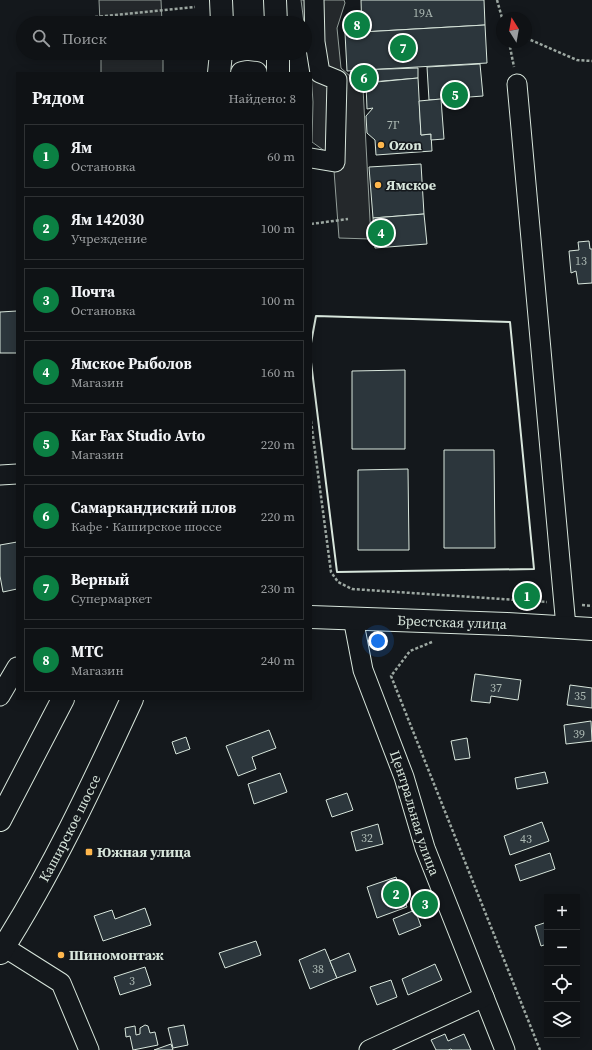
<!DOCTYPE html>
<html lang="ru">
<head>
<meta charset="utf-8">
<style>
  body { margin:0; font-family:"Source Serif 4",serif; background:#1d2022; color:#f1f3f6 }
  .controls { position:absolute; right:12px; bottom:12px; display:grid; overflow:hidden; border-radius:0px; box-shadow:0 2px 10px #0003 }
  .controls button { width:36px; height:36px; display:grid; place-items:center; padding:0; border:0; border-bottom:1px solid #2f3234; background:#0f1215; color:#f1f3f6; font:20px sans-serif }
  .compass { position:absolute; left:496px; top:12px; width:36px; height:36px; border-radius:50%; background:#0f1215; box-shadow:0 2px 10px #0003; rotate:349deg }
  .you { position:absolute; left:378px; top:641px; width:14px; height:14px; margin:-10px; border:3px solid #fff; border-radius:50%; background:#1a73e8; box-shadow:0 0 0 6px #1a73e833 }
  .badge { display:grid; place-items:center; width:26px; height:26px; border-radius:50%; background:#0b8043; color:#fff; font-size:13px; font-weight:700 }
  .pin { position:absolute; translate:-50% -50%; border:2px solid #fff; box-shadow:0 1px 4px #0006 }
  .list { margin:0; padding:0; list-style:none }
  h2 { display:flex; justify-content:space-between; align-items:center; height:52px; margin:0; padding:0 16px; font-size:17px }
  h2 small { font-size:13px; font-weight:400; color:#9b9ea0 }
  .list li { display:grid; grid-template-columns:26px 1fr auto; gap:12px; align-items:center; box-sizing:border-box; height:64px; margin:0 8px 8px; padding:0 8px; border:1px solid #2f3234; border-radius:0px }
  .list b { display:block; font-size:15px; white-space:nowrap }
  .list p { margin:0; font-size:13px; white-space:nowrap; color:#9b9ea0 }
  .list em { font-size:13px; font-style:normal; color:#9b9ea0 }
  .icon { flex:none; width:22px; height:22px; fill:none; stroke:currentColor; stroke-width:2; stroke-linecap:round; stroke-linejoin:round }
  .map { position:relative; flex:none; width:592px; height:1050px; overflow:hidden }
  .search { position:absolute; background:#0f1215; box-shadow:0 2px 10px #0003; left:16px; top:16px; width:296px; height:44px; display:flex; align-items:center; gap:10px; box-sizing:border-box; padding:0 14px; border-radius:22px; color:#9b9ea0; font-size:15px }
  .panel { position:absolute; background:#0f1215; box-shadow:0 2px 10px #0003; left:16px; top:72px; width:296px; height:628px; border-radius:0px }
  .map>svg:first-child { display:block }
  .parking { fill:#24282b; stroke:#939e99 }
  .building { fill:#2c363c; stroke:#d8e6dc }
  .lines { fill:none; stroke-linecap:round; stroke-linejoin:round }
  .minor-casing { stroke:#d8e6dc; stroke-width:21 }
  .major-casing { stroke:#d8e6dc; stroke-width:24 }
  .path { stroke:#9da8a2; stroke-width:2.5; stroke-dasharray:3 2; stroke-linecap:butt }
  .minor { stroke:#14181c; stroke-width:19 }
  .major { stroke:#14181c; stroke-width:22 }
  .wall { stroke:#d8e6dc; stroke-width:2 }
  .poi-dot { fill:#ffb74d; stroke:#14181c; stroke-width:1.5 }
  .labels { text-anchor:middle; stroke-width:3; stroke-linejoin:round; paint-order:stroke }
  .number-label { font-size:12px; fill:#adbab4 }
  .poi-label { font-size:14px; font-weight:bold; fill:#d8e6dc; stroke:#14181c; text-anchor:start }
  .street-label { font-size:14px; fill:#d8e6dc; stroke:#14181c }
</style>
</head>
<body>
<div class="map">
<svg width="592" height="1050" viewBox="0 0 592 1050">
  <rect width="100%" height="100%" fill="#14181c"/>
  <g class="parking">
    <polygon points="99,0 161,0 162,23 100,23"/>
    <polygon points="301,0 344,0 345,3 337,28 341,68 363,88 371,239 339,238 333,157 312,142 313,102 311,73 310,73 305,23 304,23"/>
    <rect x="101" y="53" width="62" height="20"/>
  </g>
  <g class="building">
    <polygon points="361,0 484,0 485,25 362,32"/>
    <polygon points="485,25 487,63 347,71 345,33"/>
    <polygon points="480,64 483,96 429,100 427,67"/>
    <polygon points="418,68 418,78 360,83 358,70"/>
    <polygon points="418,78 421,135 431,134 432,151 376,155 375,140 367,133 366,116 373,108 367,109 366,83"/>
    <polygon points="441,99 444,139 431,140 431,134 421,135 419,101"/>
    <polygon points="421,164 424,214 373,218 369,167"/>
    <polygon points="424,214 427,244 375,248 373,218"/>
    <polygon points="589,241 590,249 592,249 592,283 578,284 576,271 571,273 569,251 579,250 578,242"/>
    <polygon points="17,311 17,353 0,353 0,312"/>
    <polygon points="405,370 405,449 352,449 352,371"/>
    <polygon points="444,450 494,450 495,548 444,548"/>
    <polygon points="408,469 409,550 358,550 358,470"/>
    <polygon points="17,542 17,589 3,592 0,576 0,545"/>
    <polygon points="475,674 521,680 518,700 491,696 490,703 471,701"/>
    <polygon points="570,685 592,688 592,708 567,705"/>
    <polygon points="591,721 592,741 566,744 564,725"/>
    <polygon points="269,730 276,748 252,757 256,769 238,776 226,746"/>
    <polygon points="186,737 190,749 176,754 172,742"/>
    <polygon points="467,738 470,758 455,760 451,741"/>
    <polygon points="545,772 548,783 517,789 515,778"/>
    <polygon points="280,773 287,792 254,804 248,784"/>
    <polygon points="347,793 353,810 332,817 326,800"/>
    <polygon points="542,822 549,841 510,855 504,836"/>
    <polygon points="378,824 383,844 356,851 351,832"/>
    <polygon points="550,853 555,869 520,881 515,865"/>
    <polygon points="396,877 407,907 377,918 367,887"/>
    <polygon points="145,908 151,925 103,941 94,916 112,910 115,919"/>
    <polygon points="415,910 421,926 399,935 393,919"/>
    <polygon points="547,922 547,944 541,946 535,926"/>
    <polygon points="256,941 261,955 225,968 219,953"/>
    <polygon points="325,949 337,978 310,989 299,960"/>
    <polygon points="349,953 356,971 337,978 330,961"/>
    <polygon points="435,964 442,980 408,995 402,979"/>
    <polygon points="145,967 151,985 120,995 114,977"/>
    <polygon points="391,980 397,997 377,1005 370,987"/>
    <polygon points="145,1025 148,1026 150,1033 155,1032 158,1045 133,1050 130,1036 126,1037 125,1028 135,1026 136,1035 140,1034 140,1028"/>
    <polygon points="184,1025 188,1045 173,1048 168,1028"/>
    <polygon points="445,1034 448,1041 464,1034 471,1050 452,1050 451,1049 448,1050 436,1050 431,1040"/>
    <polygon points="171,1044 173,1050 154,1050"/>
  </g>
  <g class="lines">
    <g class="minor-casing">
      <g id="minor">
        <polyline points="517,84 566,627"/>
        <polyline points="311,158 335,162 337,80 320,73 315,42 314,0"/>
        <polyline points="0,475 17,474"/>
        <path id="s1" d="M353,618l10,52 41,107 21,71 80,202"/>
        <polyline points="0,696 17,667"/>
        <polyline points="4,947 61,983 89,1050"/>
        <polyline points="369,1050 484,997"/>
      </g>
    </g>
    <g class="major-casing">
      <g id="major">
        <polyline points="221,0 222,23"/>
        <polyline points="275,0 276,23"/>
        <polyline points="219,73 221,53"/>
        <polyline points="242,73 247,72 256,73"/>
        <polyline points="278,73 278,53"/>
        <path id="s2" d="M311,617l196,7 85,5"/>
        <polyline points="0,820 63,699"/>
        <path id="s3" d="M0,953c51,-80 92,-167 132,-254"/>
      </g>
    </g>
    <g class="path">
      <polyline points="497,0 502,18"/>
      <polyline points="95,17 195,7"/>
      <polyline points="526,38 577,60 592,61"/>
      <polyline points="509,42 514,67"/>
      <polyline points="311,224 348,219"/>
      <polyline points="311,421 331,572 338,582 352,589 547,602"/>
      <polyline points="582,605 592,606"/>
      <polyline points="432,642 410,651 391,676 540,1050"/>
    </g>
    <use href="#minor" class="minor"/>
    <use href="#major" class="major"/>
    <polyline class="wall" points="311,343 316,316 510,322 534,569 337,572 311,362"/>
  </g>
  <g class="poi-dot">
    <circle cx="381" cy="145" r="4"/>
    <circle cx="378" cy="185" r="4"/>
    <rect x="85" y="848" width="8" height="8" rx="2"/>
    <circle cx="61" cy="955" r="4"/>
  </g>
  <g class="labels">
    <g class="number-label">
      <text x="423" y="17">19А</text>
      <text x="393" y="129">7Г</text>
      <text x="581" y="265">13</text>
      <text x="496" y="692">37</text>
      <text x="580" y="700">35</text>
      <text x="579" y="738">39</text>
      <text x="367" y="842">32</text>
      <text x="526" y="843">43</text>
      <text x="318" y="973">38</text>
      <text x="132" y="985">3</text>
    </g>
    <g class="poi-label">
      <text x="389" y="150">Ozon</text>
      <text x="386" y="190">Ямское</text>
      <text x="97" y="857">Южная улица</text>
      <text x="69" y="960">Шиномонтаж</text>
    </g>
    <g class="street-label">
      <text dy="5" stroke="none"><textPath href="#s2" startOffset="141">Брестская улица</textPath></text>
      <text dy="5" stroke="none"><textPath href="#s1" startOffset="205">Центральная улица</textPath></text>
      <text dy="5" stroke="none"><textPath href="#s3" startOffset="143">Каширское шоссе</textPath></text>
    </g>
  </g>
</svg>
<div class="controls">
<button>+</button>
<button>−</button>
<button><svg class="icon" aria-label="locate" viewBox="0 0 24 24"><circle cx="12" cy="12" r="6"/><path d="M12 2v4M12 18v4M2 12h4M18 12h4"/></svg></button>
<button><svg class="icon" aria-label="layers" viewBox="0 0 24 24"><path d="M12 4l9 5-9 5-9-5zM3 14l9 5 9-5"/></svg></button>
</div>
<svg class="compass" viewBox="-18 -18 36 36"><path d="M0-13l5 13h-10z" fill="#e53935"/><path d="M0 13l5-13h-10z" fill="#9b9ea0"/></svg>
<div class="you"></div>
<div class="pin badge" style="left:527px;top:596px">1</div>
<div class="pin badge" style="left:396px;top:894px">2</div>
<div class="pin badge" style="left:425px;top:904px">3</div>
<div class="pin badge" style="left:381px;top:233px">4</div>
<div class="pin badge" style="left:455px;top:95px">5</div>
<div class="pin badge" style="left:364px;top:78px">6</div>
<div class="pin badge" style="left:403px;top:48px">7</div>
<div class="pin badge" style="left:357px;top:25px">8</div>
<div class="search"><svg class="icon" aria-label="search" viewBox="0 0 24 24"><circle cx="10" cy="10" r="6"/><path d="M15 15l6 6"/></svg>Поиск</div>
<section class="panel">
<h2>Рядом<small>Найдено: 8</small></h2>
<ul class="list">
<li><span class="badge">1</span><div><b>Ям</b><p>Остановка</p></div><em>60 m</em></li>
<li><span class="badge">2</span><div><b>Ям 142030</b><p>Учреждение</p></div><em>100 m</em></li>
<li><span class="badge">3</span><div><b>Почта</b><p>Остановка</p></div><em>100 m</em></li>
<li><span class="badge">4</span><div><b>Ямское Рыболов</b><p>Магазин</p></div><em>160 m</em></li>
<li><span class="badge">5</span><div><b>Kar Fax Studio Avto</b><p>Магазин</p></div><em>220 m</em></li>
<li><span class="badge">6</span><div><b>Самаркандиский плов</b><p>Кафе · Каширское шоссе</p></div><em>220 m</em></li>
<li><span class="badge">7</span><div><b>Верный</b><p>Супермаркет</p></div><em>230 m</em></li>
<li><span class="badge">8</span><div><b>МТС</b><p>Магазин</p></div><em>240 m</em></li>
</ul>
</section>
</div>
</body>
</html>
